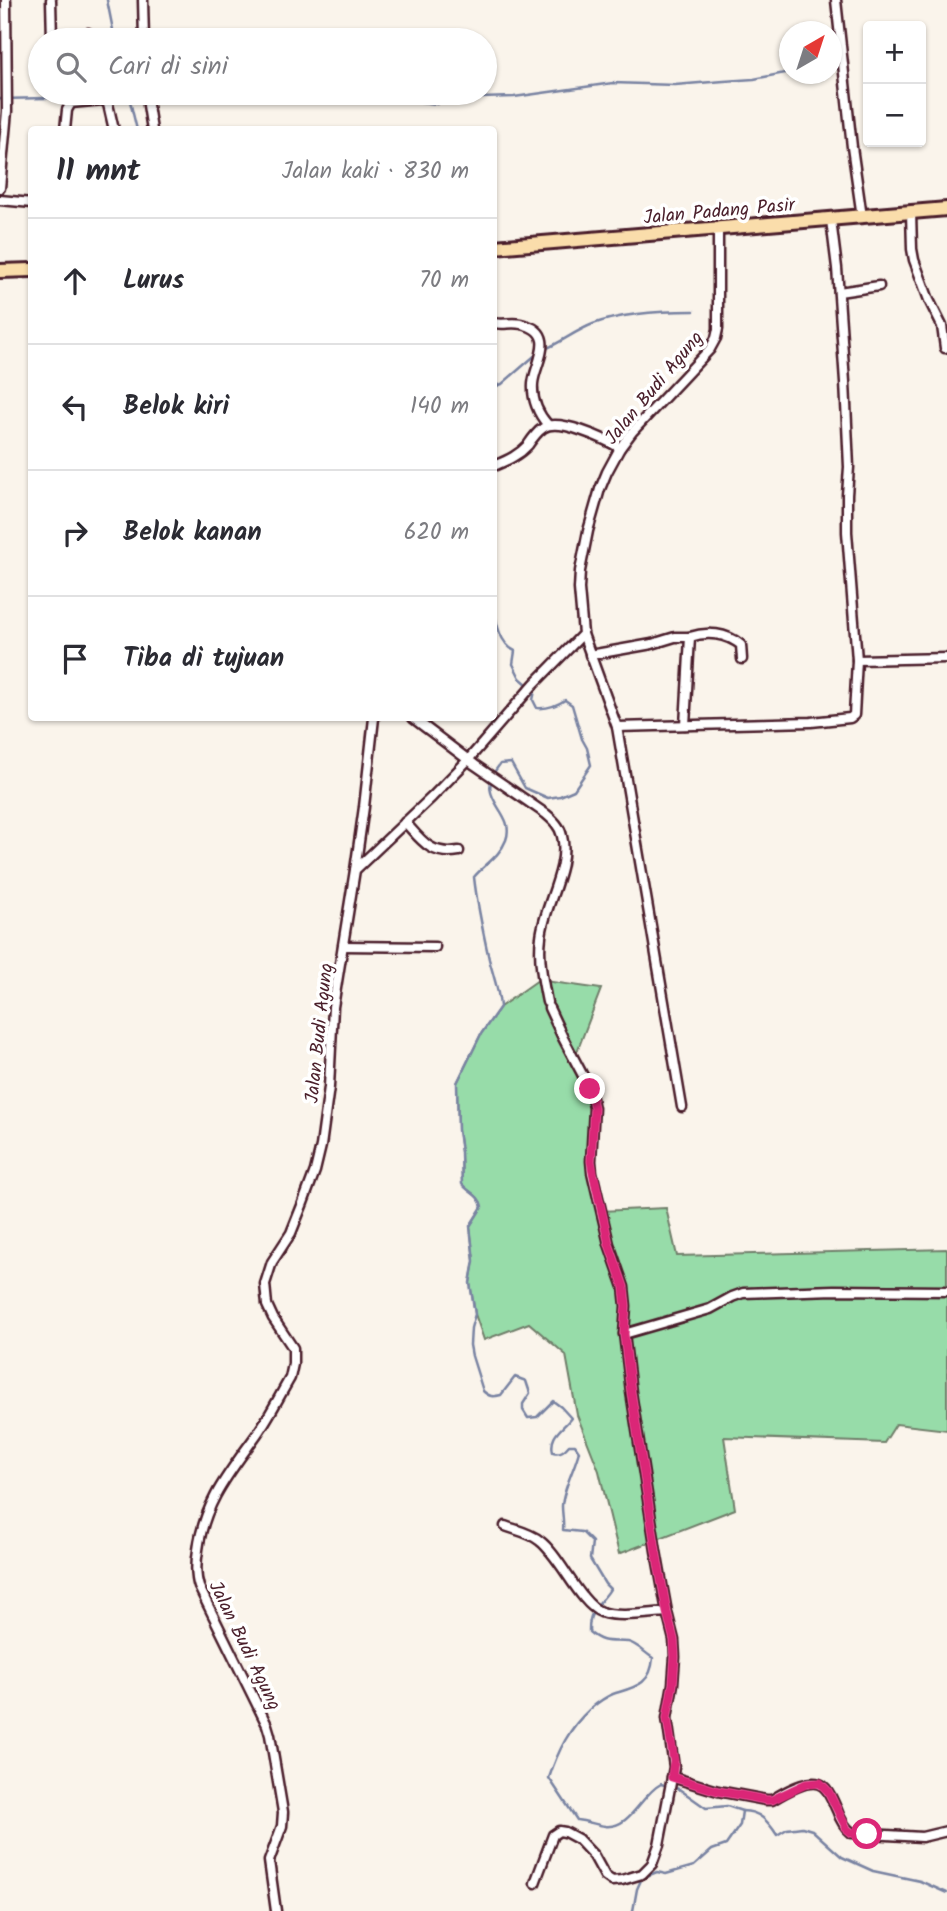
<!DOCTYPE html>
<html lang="id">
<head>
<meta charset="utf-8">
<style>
  body { margin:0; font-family:Kalam,sans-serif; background:#f2f2f3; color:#2b2b33 }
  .controls { position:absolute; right:21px; top:21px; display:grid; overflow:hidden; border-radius:7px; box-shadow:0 2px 5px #0004 }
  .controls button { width:63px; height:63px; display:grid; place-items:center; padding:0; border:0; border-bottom:2px solid #e1e1e2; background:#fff; color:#2b2b33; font:35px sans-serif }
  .compass { position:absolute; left:779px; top:21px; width:63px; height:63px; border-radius:50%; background:#fff; box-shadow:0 2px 5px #0004; rotate:39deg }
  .stop { position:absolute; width:21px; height:21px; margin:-16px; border:5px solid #db2777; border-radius:50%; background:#fff }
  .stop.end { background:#db2777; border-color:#fff; box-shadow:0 2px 7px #0008 }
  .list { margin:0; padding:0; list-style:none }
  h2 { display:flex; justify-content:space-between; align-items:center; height:91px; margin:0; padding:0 28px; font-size:30px }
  h2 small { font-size:23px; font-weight:400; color:#7c7c81 }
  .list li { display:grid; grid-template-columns:46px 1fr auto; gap:21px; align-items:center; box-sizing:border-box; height:126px; padding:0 28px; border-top:2px solid #e1e1e2 }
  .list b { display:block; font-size:26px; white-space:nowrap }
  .list em { font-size:23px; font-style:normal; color:#7c7c81 }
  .icon { flex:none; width:38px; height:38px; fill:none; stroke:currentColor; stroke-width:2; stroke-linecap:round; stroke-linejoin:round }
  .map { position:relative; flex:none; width:947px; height:1911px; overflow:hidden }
  .search { position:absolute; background:#fff; box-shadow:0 2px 5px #0004; left:28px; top:28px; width:469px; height:77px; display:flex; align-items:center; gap:18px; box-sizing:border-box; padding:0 24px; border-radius:38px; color:#7c7c81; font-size:26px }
  .panel { position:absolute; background:#fff; box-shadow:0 2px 5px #0004; left:28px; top:126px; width:469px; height:595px; border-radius:7px }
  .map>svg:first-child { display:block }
  .green { fill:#97dca9; stroke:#707e6a; stroke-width:2 }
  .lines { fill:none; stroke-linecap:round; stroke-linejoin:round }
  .stream { stroke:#7983a2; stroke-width:2.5 }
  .minor-casing { stroke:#4a1f2b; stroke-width:13 }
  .trunk-casing { stroke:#4a1f2b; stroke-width:18 }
  .minor { stroke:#fff; stroke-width:8 }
  .trunk { stroke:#faddab; stroke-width:12 }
  .route { stroke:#db2777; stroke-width:9 }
  .labels { text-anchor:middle; stroke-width:7; stroke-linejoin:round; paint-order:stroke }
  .street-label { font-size:19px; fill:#4a1f2b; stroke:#fff }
</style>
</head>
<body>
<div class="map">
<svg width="947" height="1911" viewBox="0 0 947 1911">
  <rect width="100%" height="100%" fill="#faf4eb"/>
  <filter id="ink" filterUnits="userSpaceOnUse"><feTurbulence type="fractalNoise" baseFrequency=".0143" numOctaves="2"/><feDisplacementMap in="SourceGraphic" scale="14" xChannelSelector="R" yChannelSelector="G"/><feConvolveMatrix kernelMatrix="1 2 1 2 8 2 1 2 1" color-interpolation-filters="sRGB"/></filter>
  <g filter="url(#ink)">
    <path class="green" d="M538,980l63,9 -26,68 21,43 -9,49 13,62 66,-3 11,48 270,-7v181l-51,-6 -12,19 -160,-6 11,72 -116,45 -20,-83 -22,-56 -11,-60 -37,-32 -45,17 -9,-26 -5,-31 4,-22 -4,-35 12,-19c-2,-12 -13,-14 -20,-23l-1,-32 -3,-22 -1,-47 24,-49 19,-27z"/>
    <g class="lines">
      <g class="stream">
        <polyline points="107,0 115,40"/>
        <polyline points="832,68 837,68"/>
        <polyline points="128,93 137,130"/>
        <polyline points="353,93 437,104 445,99 514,97 613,83 675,85 724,81 754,79 790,72"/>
        <polyline points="103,98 113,98 138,93"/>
        <polyline points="0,99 93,97"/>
        <path d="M545,349c17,-7 30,-18 48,-25 30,-11 70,-13 101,-13"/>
        <polyline points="494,387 502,384 539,352"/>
        <path d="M494,607c2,16 6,37 21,44l-2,13 7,14 15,13 -2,9 4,8c11,1 19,-2 28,-8l7,5 10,34 5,9 4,17 -17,25 -14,6 -12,2 -23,-10 -14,-25 -11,1c-29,36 17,46 6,76 -6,16 -22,25 -32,37 3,28 9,55 15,82 4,16 10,31 11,48l-19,27 -24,49 1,47 3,22 1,32c7,9 18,11 20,23l-12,19 4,35 -4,22 5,31 -4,14 -1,17 2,11 11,35c6,6 10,6 18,4l14,-18 11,4 4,12 -7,11v6l5,8 9,-1 16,-16 8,6 10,11c-9,12 -22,17 -18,34 7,2 11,-1 16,-7h6l4,6c-4,17 -16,38 -17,55 0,8 2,16 1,24l19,2 10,10 -2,17 15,25 5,5c-5,9 -14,15 -18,25 -3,5 -3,13 -3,18 15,13 23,8 39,10 8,1 18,12 25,16 -2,27 -18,29 -40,36 -8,3 -17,10 -23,15 -21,19 -32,42 -41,69l28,42c10,1 19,5 28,6 26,3 36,-32 56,-42l18,5 27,19 21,-2 15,5"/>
        <path d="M633,1911l4,-22 5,-11 15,-6 9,2 28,-8 18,-16 14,-5 14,-20 2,-14c17,0 26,10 35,24l10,-6 15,-2 10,3 30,27 31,14 47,10 27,12"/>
      </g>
      <g class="minor-casing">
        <g id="minor">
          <polyline points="51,0 52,40"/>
          <polyline points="143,0 144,40"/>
          <polyline points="836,0 852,147 862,217"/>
          <polyline points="88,33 89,40"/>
          <polyline points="146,93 152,130"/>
          <polyline points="65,130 67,110 71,103 103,100 108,104 114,130"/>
          <polyline points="0,188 7,111 6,0"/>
          <polyline points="0,200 32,203"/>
          <polyline points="911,212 912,249 914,260 929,300 942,326 945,348"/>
          <polyline points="839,292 879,286"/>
          <path d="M494,323c9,2 18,-1 27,1 39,8 13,40 12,60 -1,15 5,30 15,41"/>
          <path d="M496,465c12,-5 23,-10 32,-20 4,-6 9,-13 15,-17 15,-11 62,11 77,20"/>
          <polyline points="583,634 617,727 682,1107"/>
          <path d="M690,637c17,-6 36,-4 51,8l1,14"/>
          <polyline points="590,655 652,644 675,637 690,637 685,725"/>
          <polyline points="857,660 947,658"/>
          <path d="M413,718l62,47 71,49c7,6 14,12 16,22 8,31 -18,69 -21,101 -3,21 2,45 6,65"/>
          <polyline points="617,727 811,722 850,718 854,715 857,660 847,532 847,495 849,467 845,382 837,268 831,220"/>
          <path d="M405,822c17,19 26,34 54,29"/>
          <polyline points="355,870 364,807 374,718"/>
          <polyline points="343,946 435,947"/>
          <polyline points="624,1334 710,1309 732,1297 743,1293 834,1290 947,1291"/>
          <path d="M505,1526c11,4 26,7 35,15 20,15 40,63 61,71 17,6 47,1 66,0"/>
          <path d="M672,1777l46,14 48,9h6c11,-7 39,-24 51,-14 7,5 10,16 14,24 3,9 7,17 15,23l70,4 25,-6"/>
          <polyline points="535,1883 553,1835 559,1831 565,1832 578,1839 594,1856 605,1876 612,1881 622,1880 642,1874 652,1864 659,1845 674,1767 667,1718 673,1684 675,1657 674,1640 667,1612 656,1551 631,1392 624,1334 626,1306 624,1287 609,1244 592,1172 591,1161 594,1108 590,1089 563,1038 549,1008"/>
          <path d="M276,1911l-7,-50 13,-35 1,-14 -13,-77 -3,-10 -68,-138c-4,-12 -3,-25 -1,-37 6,-48 32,-78 59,-116 12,-17 22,-37 33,-56l3,-14v-16l-20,-30 -6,-13 -2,-21 7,-22 19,-29 12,-30 12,-32 6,-25 8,-59 4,-80 22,-137 77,-73 36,-37 66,-76 49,-50 -4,-45 1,-18 8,-40 12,-42 7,-17 13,-24 12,-16 78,-83 6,-11 2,-9v-100"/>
        </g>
      </g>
      <g class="trunk-casing">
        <g id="trunk">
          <polyline points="494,247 947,209"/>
          <polyline points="0,271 32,270"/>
        </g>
      </g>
      <use href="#minor" class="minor"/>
      <use href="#trunk" class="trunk"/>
    </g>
  </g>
  <g class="lines" filter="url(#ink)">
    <polyline class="route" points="590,1089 594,1108 591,1161 593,1172 609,1244 624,1287 626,1306 624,1334 631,1392 656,1551 667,1612 674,1640 675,1657 673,1684 667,1718 674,1761 672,1777 718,1791 766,1800 772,1800 806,1784 820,1783 828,1791 847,1829 852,1833 867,1834"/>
  </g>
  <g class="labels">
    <g class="street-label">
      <text transform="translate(719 210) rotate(-5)" y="7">Jalan Padang Pasir</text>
      <text transform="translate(653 387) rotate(-50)" y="7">Jalan Budi Agung</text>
      <text transform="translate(318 1033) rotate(-84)" y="7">Jalan Budi Agung</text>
      <text transform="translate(246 1645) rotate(64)" y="7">Jalan Budi Agung</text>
    </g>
  </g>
</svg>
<div class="controls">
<button>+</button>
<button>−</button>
</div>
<svg class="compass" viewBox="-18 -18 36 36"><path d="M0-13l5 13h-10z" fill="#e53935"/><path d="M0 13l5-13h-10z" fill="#7c7c81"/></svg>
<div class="stop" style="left:867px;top:1834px"></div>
<div class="stop end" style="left:590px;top:1089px"></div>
<div class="search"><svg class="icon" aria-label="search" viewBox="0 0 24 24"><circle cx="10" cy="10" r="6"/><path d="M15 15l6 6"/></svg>Cari di sini</div>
<section class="panel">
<h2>11 mnt<small>Jalan kaki · 830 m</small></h2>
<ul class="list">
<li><svg class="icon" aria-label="ahead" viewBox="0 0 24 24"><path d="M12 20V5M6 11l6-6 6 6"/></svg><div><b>Lurus</b></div><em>70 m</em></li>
<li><svg class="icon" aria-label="left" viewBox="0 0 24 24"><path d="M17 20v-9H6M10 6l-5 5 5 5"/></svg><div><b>Belok kiri</b></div><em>140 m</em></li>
<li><svg class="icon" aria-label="right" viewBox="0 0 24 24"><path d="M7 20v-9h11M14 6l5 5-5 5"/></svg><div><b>Belok kanan</b></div><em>620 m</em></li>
<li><svg class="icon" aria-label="arrive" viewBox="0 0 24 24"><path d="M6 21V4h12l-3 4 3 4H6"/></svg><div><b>Tiba di tujuan</b></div></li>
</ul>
</section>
</div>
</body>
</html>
